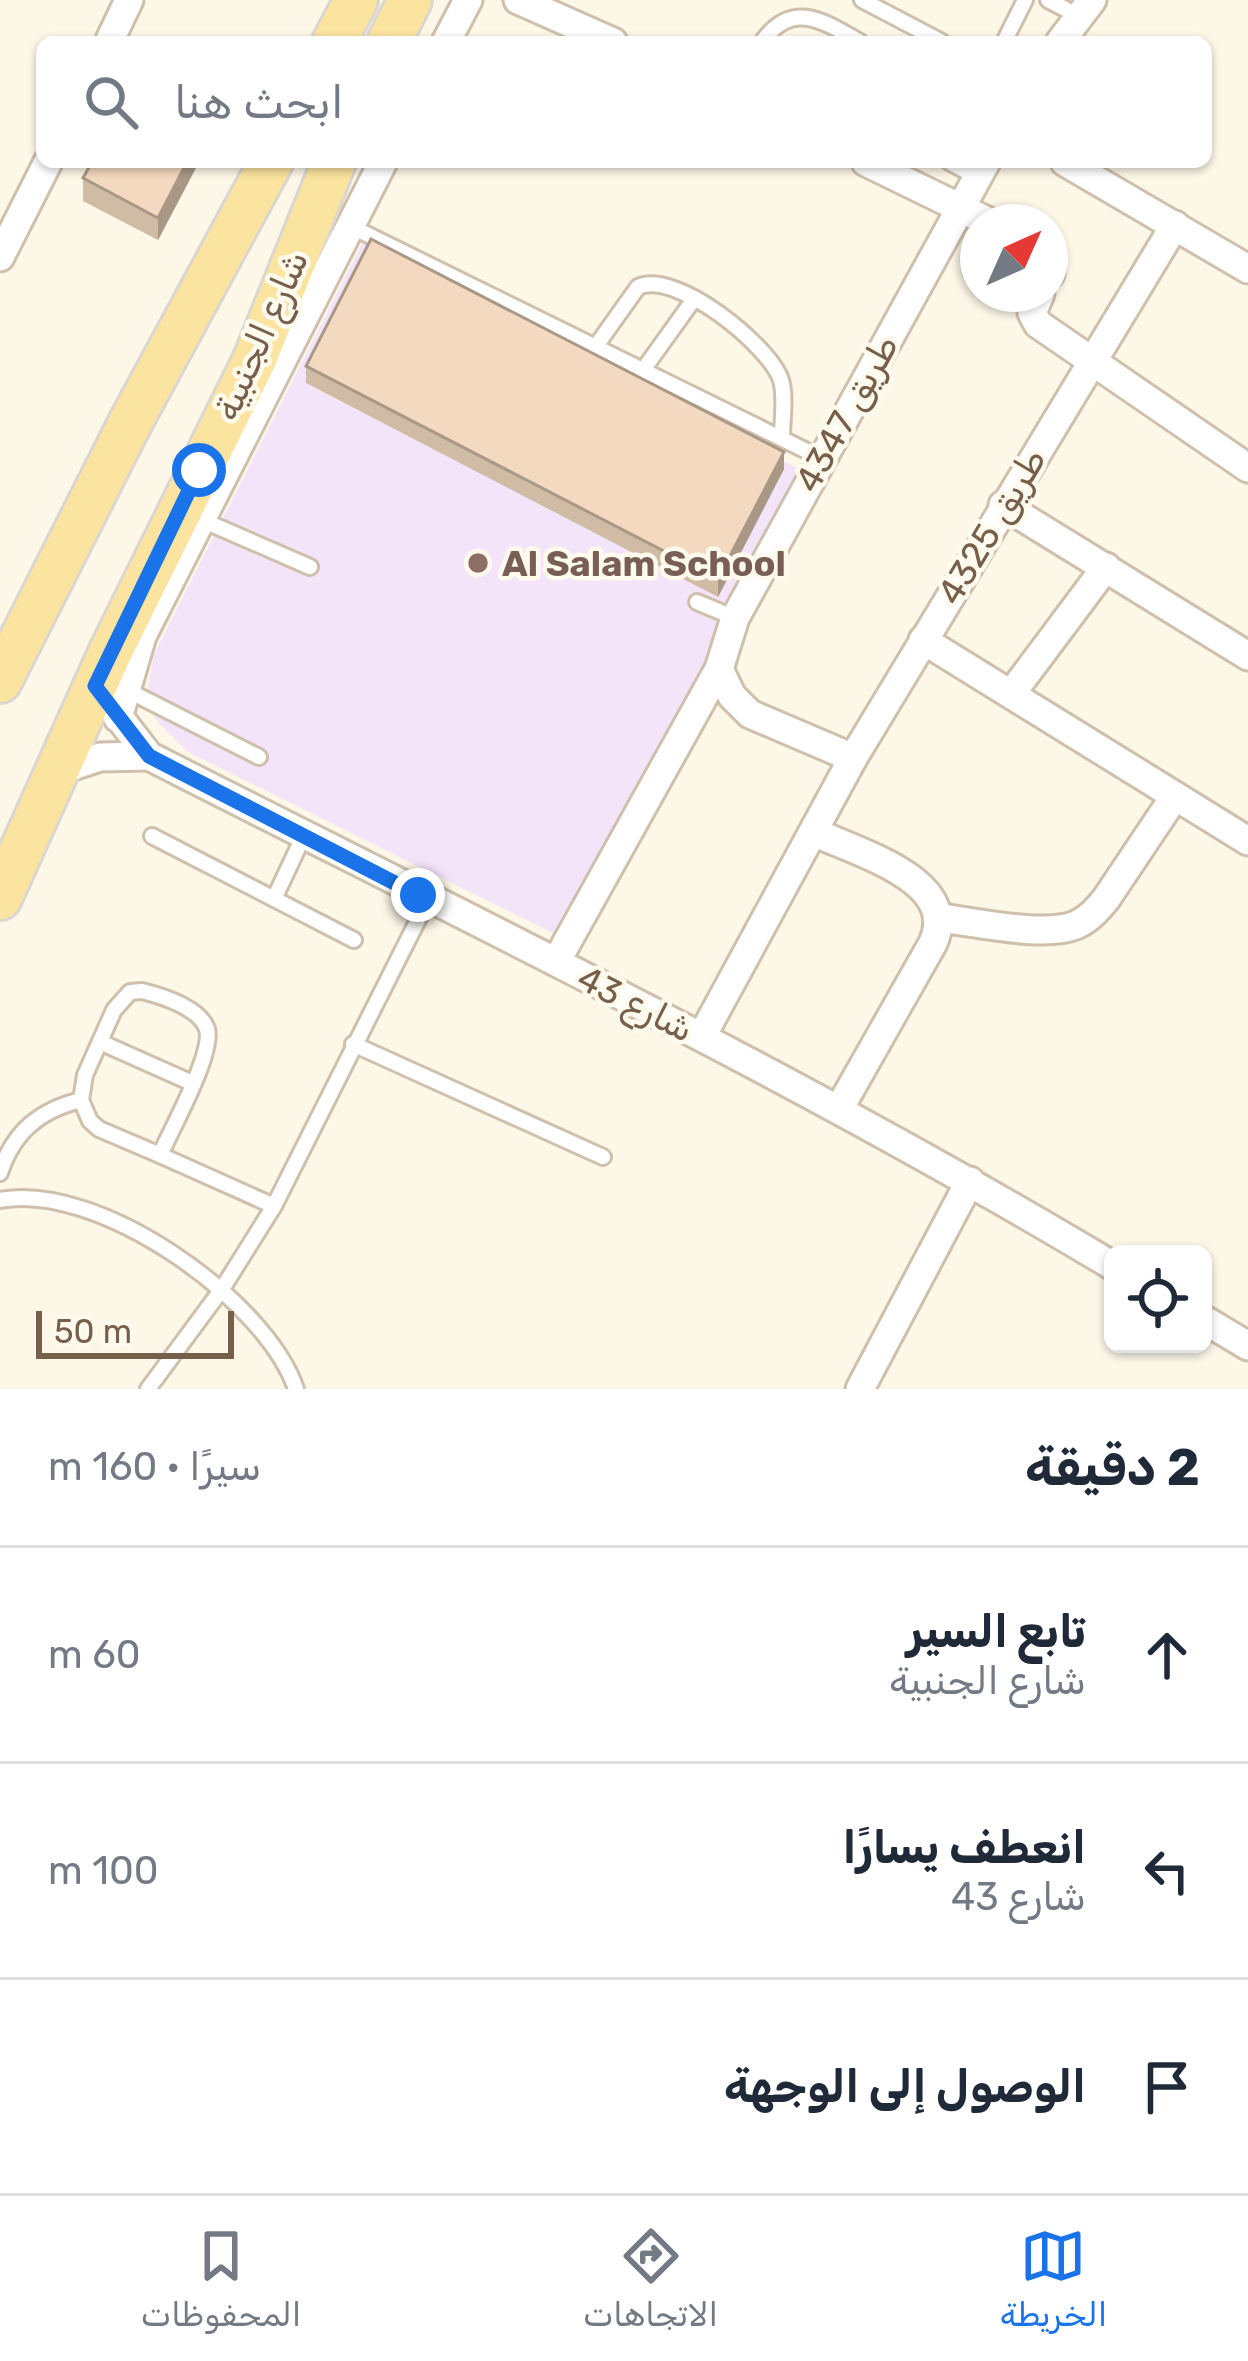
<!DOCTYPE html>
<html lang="ar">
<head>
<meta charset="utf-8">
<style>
  body { margin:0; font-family:Rubik,"Noto Naskh Arabic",sans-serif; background:#f2f2f3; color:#1f2937; direction:rtl }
  .controls { position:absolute; right:36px; bottom:36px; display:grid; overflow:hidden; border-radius:18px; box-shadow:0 3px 9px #0004 }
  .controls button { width:108px; height:108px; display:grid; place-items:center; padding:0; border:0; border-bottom:3px solid #e0e1e3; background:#fff; color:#1f2937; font:60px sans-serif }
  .compass { position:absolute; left:960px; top:204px; width:108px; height:108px; border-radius:50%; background:#fff; box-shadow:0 3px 9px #0004; rotate:45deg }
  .scale { position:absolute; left:36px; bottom:30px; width:198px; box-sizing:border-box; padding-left:12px; border:6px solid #77604b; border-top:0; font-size:33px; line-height:42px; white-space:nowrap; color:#77604b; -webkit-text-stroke:9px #fffaee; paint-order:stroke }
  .stop { position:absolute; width:36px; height:36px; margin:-27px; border:9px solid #1a73e8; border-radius:50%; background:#fff }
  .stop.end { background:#1a73e8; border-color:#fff; box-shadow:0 3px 12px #0008 }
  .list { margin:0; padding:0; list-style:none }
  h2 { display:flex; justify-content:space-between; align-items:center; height:156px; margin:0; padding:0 48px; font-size:51px }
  h2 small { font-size:39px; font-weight:400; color:#747a83 }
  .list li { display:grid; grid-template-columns:78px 1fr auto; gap:36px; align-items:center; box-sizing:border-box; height:216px; padding:0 48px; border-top:3px solid #e0e1e3 }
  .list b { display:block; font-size:45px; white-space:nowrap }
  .list p { margin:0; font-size:39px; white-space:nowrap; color:#747a83 }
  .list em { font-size:39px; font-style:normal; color:#747a83 }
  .icon { flex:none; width:66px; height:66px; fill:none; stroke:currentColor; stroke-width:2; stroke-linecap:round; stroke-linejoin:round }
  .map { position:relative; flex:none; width:1248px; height:1389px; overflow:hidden; direction:ltr }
  .search { position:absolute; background:#fff; box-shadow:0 3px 9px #0004; left:36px; right:36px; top:36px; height:132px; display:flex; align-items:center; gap:30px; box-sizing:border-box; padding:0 42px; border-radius:18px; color:#747a83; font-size:45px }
  .sheet { height:804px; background:#fff }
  nav { display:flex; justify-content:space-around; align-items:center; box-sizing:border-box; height:168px; border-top:3px solid #e0e1e3; background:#fff; font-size:33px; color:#747a83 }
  nav a { display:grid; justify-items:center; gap:6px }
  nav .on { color:#1a73e8 }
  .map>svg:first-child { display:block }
  .education { fill:#f4e4f9 }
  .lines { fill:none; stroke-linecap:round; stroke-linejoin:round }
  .service-casing { stroke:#cfc0ad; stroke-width:20 }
  .minor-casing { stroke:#cfc0ad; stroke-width:33 }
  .primary-casing { stroke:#dcd6d0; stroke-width:48 }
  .service { stroke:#fff; stroke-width:14 }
  .minor { stroke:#fff; stroke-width:27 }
  .primary { stroke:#fbe4a0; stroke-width:42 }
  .wall { fill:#d0bba4 }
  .shaded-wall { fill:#a99886 }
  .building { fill:#f2d9bf; stroke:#a99886; stroke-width:3 }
  .route { stroke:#1a73e8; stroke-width:15 }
  .education-dot { fill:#8d6e63; stroke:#fffaee; stroke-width:4.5 }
  .labels { text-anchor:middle; stroke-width:9; stroke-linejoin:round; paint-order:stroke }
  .street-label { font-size:36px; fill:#77604b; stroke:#fffaee }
  .education-label { font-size:36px; font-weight:bold; fill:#785e54; stroke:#fffaee; text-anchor:start }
</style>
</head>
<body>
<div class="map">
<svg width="1248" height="1389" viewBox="0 0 1248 1389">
  <rect width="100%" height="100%" fill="#fcf7e7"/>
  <polygon class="education" points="363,242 805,472 559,936 188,752 157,721 146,700 154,654"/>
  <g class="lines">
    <g class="service-casing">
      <g id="service">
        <polyline points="862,0 942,42"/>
        <polyline points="1048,0 1077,15"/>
        <path d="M762,42c30,-42 60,-22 98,0"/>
        <polyline points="1004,42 1025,0"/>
        <polyline points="949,162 977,177"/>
        <polyline points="350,226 821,458"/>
        <path d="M596,346l42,-59c37,-18 131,58 143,93 5,17 1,40 1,57"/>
        <polyline points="643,370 694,299"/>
        <polyline points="202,520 310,567"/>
        <polyline points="697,602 735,618"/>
        <polyline points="125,689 259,757"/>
        <polyline points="152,836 354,940"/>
        <polyline points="274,899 304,835"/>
        <path d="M142,991c20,5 58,17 65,38 7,24 -36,101 -47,126l-61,-26 -9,-8 -9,-21 4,-25 29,-65 16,-18z"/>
        <polyline points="100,1042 192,1083"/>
        <polyline points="353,1044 603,1157"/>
        <polyline points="160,1155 274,1206"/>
        <path d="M0,1173c13,-41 40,-63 81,-73"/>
        <path d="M0,1200c96,-19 265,98 296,189"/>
        <polyline points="148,1389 222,1289 274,1206 428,900"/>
      </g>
    </g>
    <g class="minor-casing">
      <g id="minor">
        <polyline points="518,0 613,42"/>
        <polyline points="109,42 129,0"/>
        <polyline points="446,42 468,0"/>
        <polyline points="1060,42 1092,0"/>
        <polyline points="866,162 989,222"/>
        <polyline points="1065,162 1248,269"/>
        <polyline points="1050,253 1050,274"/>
        <polyline points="0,257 48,162"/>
        <polyline points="1040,294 1032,313 1038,324 1248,468"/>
        <polyline points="1003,505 1248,656"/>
        <polyline points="923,640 1248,841"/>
        <polyline points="719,669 732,696 750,714 853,758"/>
        <path d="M95,686l54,70c324,165 652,323 964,510"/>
        <polyline points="1011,694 1106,567"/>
        <polyline points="118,718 142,636 383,162"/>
        <polyline points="54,772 100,757 149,756"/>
        <path d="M814,832c44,21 147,48 119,111l-94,166"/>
        <path d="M940,918c35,4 104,20 136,7 13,-6 21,-15 30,-26l69,-103"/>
        <polyline points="556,962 719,669 735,618 986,162"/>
        <polyline points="702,1036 853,758 1175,225"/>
        <polyline points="1203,1319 1248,1346"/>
        <polyline points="860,1389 970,1181"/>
      </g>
    </g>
    <g class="primary-casing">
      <g id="primary">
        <polyline points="334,42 356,0"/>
        <polyline points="389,42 410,0"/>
        <polyline points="0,681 130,423 271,162"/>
        <polyline points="0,898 110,653 255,359 334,162"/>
      </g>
    </g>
    <use href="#service" class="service"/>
    <use href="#minor" class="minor"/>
    <use href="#primary" class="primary"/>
  </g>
  <g class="wall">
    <polygon points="92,162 199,162 158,240 83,201 83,178"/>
    <polygon points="306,366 784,469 718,597 306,383"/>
  </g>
  <g class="shaded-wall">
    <polygon points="187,162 199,162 158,240 158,218"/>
    <polygon points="784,452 784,469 718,597 718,579"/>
  </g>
  <g class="building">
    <polygon points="92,162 187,162 158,218 83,178"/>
    <polygon points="371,239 784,452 718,579 306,366"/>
  </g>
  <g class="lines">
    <polyline class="route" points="199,470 95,686 149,756 418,895"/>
  </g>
  <circle class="education-dot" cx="478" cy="563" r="12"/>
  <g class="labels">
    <g class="street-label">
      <text transform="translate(260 335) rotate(-66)" y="13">شارع الجنبية</text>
      <text transform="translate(846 413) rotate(-61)" y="13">طريق 4347</text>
      <text transform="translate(991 526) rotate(-59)" y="13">طريق 4325</text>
      <text transform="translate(636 1003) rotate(27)" y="13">شارع 43</text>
    </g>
    <g class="education-label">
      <text x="502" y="576">Al Salam School</text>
    </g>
  </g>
</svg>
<div class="controls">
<button><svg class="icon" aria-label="locate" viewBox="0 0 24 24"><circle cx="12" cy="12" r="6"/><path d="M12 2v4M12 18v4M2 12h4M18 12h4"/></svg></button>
</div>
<svg class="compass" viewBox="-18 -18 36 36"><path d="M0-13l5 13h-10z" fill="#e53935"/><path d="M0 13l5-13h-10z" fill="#747a83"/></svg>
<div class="scale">50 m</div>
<div class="stop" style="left:199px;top:470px"></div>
<div class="stop end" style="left:418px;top:895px"></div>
<div class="search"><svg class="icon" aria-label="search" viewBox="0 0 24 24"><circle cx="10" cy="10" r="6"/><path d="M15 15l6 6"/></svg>ابحث هنا</div>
</div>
<section class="sheet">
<h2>2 دقيقة<small>سيرًا · 160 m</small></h2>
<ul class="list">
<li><svg class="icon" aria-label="ahead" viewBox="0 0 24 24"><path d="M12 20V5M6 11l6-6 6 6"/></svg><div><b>تابع السير</b><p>شارع الجنبية</p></div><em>60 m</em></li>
<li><svg class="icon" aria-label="left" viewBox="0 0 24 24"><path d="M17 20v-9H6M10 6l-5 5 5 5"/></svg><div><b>انعطف يسارًا</b><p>شارع 43</p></div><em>100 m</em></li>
<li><svg class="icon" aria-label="arrive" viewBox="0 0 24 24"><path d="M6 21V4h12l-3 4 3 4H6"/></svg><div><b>الوصول إلى الوجهة</b></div></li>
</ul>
</section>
<nav>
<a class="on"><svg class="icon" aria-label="map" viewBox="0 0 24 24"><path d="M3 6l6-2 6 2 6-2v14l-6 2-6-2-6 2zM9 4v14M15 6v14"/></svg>الخريطة</a>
<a><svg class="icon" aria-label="directions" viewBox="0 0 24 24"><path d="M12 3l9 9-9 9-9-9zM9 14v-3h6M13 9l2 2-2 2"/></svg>الاتجاهات</a>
<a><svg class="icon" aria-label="saved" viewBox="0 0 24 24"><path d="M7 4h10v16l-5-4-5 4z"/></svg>المحفوظات</a>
</nav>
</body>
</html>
